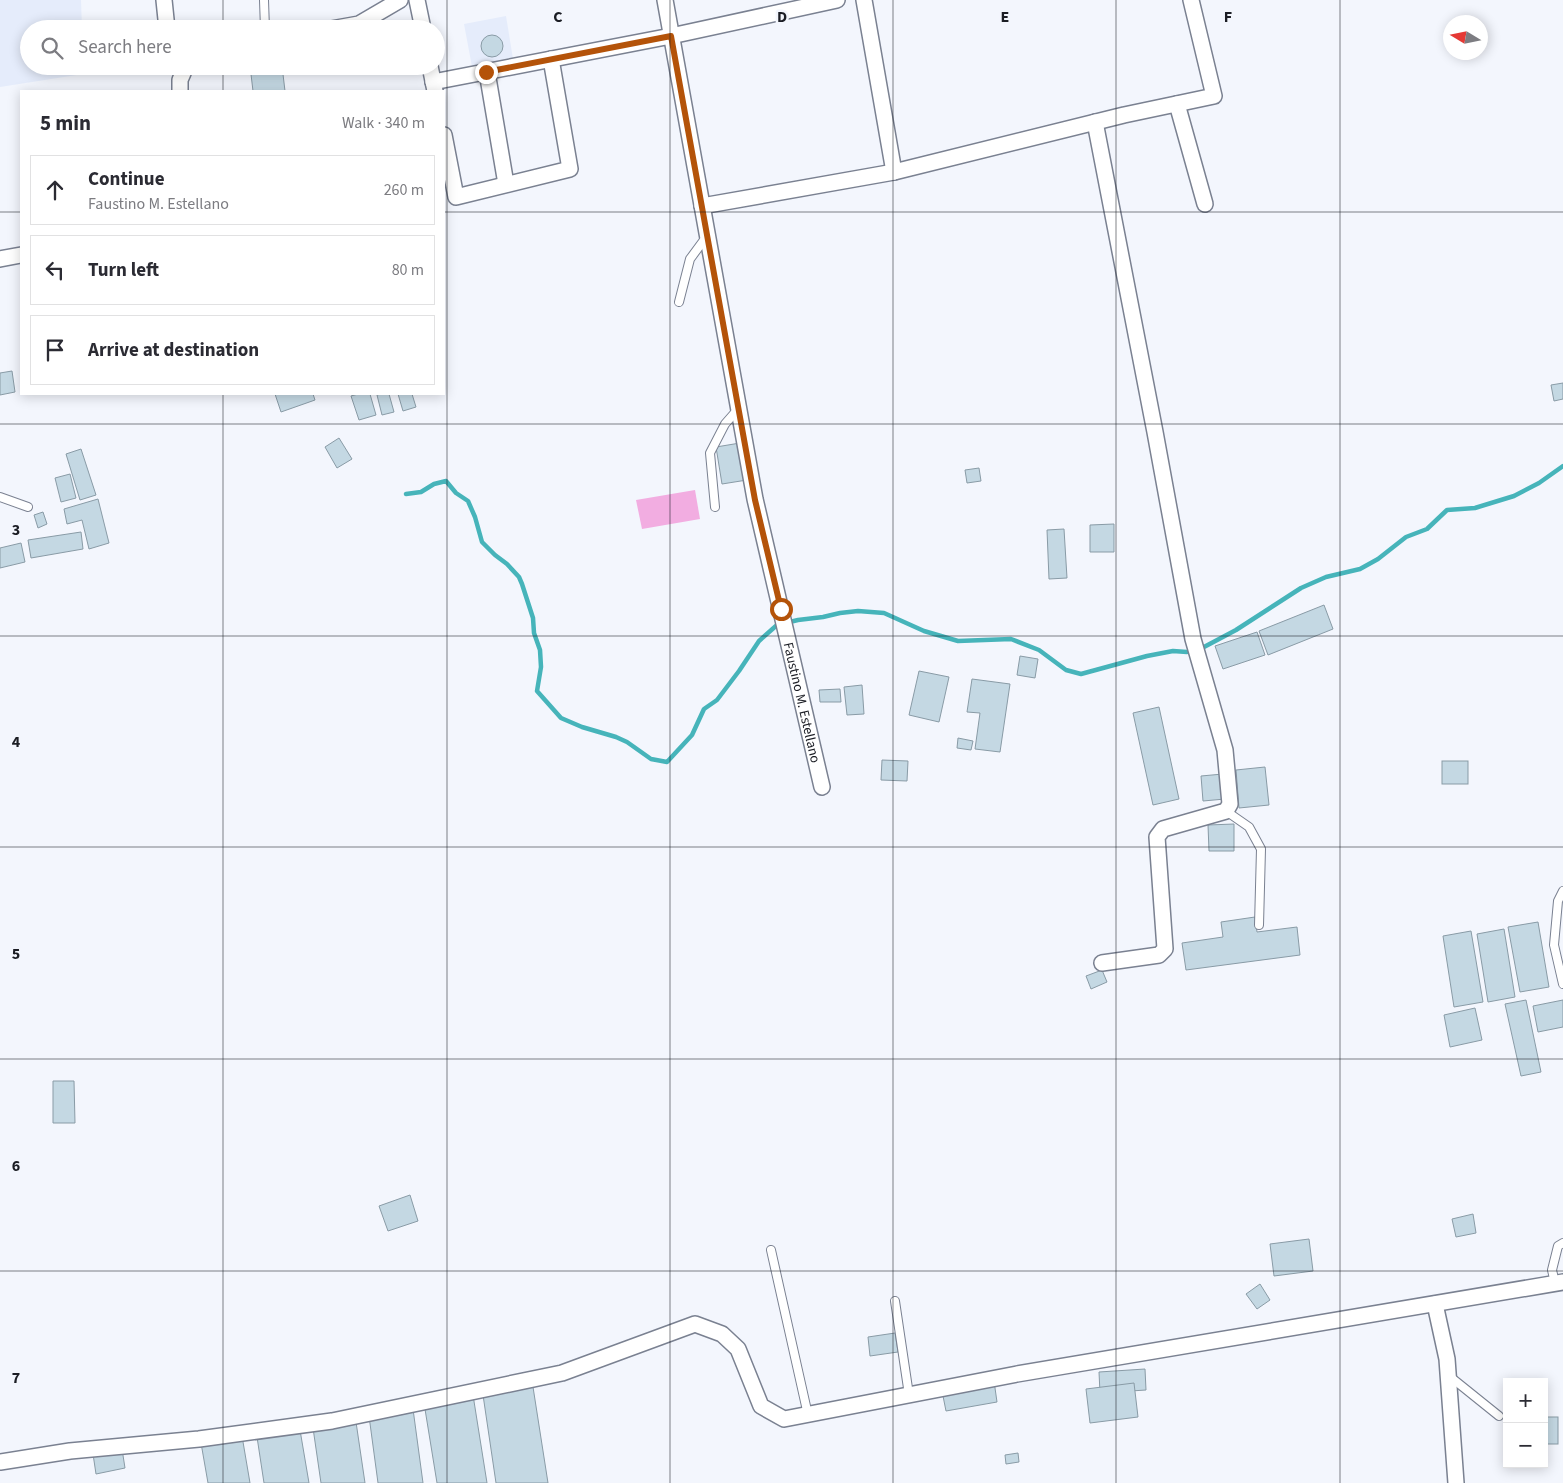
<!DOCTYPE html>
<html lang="en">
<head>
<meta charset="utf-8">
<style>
  body { margin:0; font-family:"Source Sans 3",sans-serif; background:#f7f7f7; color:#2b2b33 }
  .controls { position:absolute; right:15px; bottom:15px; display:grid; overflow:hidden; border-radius:0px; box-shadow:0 2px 12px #0003 }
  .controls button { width:45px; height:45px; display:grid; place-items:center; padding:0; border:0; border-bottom:1px solid #e1e1e2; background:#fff; color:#2b2b33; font:25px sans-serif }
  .compass { position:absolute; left:1443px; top:15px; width:45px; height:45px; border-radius:50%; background:#fff; box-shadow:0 2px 12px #0003; rotate:280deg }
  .stop { position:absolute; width:15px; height:15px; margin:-11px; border:4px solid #b45309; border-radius:50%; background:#fff }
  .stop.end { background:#b45309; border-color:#fff; box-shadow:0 1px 5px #0008 }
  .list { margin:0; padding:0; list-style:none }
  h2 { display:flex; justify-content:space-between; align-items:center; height:65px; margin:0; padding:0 20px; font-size:21px }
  h2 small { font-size:16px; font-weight:400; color:#7c7c81 }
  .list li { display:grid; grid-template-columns:32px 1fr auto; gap:15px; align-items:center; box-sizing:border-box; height:70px; margin:0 10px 10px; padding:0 10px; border:1px solid #e1e1e2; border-radius:0px }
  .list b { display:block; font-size:19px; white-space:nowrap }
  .list p { margin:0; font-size:16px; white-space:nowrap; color:#7c7c81 }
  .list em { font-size:16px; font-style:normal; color:#7c7c81 }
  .icon { flex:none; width:28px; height:28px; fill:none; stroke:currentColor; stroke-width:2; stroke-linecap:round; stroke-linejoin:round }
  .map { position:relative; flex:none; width:1563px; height:1483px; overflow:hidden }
  .search { position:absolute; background:#fff; box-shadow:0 2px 12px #0003; left:20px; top:20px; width:425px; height:55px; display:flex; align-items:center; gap:12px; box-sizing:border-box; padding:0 18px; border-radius:28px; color:#7c7c81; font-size:19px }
  .panel { position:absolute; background:#fff; box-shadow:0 2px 12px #0003; left:20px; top:90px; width:425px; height:305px; border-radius:0px }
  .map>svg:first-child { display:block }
  .built { fill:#e5ecfb }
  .green { fill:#f2ade1 }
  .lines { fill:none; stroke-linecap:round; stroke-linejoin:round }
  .stream { stroke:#46b4ba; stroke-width:4.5 }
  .building { fill:#c4d8e3; stroke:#899ba6 }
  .lane-casing { stroke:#7a8191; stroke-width:10 }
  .street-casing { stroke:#7a8191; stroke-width:18 }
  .lane { stroke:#fff; stroke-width:8 }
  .street { stroke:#fff; stroke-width:15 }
  .route { stroke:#b45309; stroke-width:6 }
  .grid { fill:none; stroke:#1b1d24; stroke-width:1; stroke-opacity:0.55 }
  .labels { text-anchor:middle; stroke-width:5; stroke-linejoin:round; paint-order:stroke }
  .street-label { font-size:14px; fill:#1b1d24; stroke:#f3f6fd }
  .grid-label { font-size:16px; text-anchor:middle; font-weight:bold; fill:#1b1d24; stroke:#f3f6fd; stroke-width:5; stroke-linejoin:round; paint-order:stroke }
</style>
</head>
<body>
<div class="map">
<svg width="1563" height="1483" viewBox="0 0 1563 1483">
  <rect width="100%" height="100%" fill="#f3f6fd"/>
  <g class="built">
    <polygon points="0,0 81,0 82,29 29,29 29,66 83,66 83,74 0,87"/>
    <polygon points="506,16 514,65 473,72 464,24"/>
  </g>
  <polygon class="green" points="695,490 700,519 642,529 636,500"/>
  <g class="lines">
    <g class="stream">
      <polyline points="406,494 421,492 434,484 446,481 456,493 468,501 475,517 482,542 495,555 507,564 519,577 522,584 533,618 534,633 540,650 541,667 537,691 561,718 582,727 616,737 627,742 651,759 667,762 692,735 704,709 717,700 739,671 759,641 777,625 798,620 823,617 840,613 858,611 884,613 924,631 958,641 1011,639 1039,650 1066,670 1081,674 1147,656 1173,651 1187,652"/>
      <polyline points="1204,647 1236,630 1301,588 1326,577 1360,569 1378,559 1406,537 1427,529 1447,510 1475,508 1514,496 1539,483 1563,466"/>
    </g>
  </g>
  <g class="building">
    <circle cx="492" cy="46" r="11"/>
    <polygon points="250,66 282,66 285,91 253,91"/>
    <polygon points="12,371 15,392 0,395 0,373"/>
    <polygon points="1563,383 1563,399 1554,401 1551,385"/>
    <polygon points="275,394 313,394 315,400 281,412"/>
    <polygon points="358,394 370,394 376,415 359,420 351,396"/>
    <polygon points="381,394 389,394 394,412 382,415 377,395"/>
    <polygon points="398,394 412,394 416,407 403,411"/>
    <polygon points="339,438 352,459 337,468 325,447"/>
    <polygon points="740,443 747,480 722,484 716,447"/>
    <polygon points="81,449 96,495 80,500 66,454"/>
    <polygon points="979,468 981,481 967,483 965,470"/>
    <polygon points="70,474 76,498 61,502 55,478"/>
    <polygon points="98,499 109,543 89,549 82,520 67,524 64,509"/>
    <polygon points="43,512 47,524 38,528 34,515"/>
    <polygon points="1114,524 1114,552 1090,552 1090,525"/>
    <polygon points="1064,529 1067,578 1049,579 1047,530"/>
    <polygon points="81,532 83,549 31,558 28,540"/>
    <polygon points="21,543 25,562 0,568 0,548"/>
    <polygon points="1324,605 1333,629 1268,655 1259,631"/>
    <polygon points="1257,632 1265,655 1223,669 1215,646"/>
    <polygon points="1020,656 1038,659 1035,678 1017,675"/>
    <polygon points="919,671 949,677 939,722 909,715"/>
    <polygon points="972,679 1010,684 1000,752 975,749 980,713 967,712"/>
    <polygon points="862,685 864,714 847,715 844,687"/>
    <polygon points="840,689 841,702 820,702 819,690"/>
    <polygon points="1159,707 1179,799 1153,805 1133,713"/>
    <polygon points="958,738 973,741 971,750 957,748"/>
    <polygon points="882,760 908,761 907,781 881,780"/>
    <rect x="1442" y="761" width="26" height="23"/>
    <polygon points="1265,767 1269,805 1239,808 1236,770"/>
    <polygon points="1223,774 1225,799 1203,801 1201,776"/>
    <polygon points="1234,824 1234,851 1209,851 1208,825"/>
    <polygon points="1255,917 1257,932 1297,927 1300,955 1186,970 1182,943 1223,937 1221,922"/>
    <polygon points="1538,922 1549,987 1520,992 1508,927"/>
    <polygon points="1504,929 1515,997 1488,1002 1477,934"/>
    <polygon points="1471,931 1483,1002 1454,1007 1443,936"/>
    <polygon points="1102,970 1107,982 1091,989 1086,976"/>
    <polygon points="1526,1000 1541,1072 1521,1076 1505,1004"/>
    <polygon points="1563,1000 1563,1027 1538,1032 1533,1006"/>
    <polygon points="1475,1008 1482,1040 1450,1047 1444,1015"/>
    <polygon points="53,1081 74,1081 75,1123 53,1123"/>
    <polygon points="410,1195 418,1221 388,1231 379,1206"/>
    <polygon points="1473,1214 1476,1233 1456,1237 1452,1219"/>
    <polygon points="1309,1239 1313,1271 1274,1276 1270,1244"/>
    <polygon points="1260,1284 1270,1300 1257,1309 1246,1294"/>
    <polygon points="895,1333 898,1352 870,1356 868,1337"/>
    <polygon points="1145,1369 1146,1390 1100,1393 1099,1372"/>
    <polygon points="994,1381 997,1402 946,1411 942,1391"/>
    <polygon points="1134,1383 1138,1417 1090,1423 1086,1389"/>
    <polygon points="533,1387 548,1483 496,1483 483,1395"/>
    <polygon points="473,1395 487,1483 437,1483 424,1403"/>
    <polygon points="413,1409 423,1483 378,1483 369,1416"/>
    <rect x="1544" y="1417" width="14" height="27"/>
    <polygon points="356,1422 365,1483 321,1483 313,1428"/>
    <polygon points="300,1430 309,1483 264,1483 257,1437"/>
    <polygon points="242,1436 250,1483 208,1483 201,1443"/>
    <polygon points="122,1449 125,1468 96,1474 93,1454"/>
    <polygon points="1018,1453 1019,1462 1006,1464 1005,1455"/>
  </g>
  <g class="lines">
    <g class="lane-casing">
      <g id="lane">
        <polyline points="264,0 265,29"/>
        <polyline points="679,302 690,259 707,236"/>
        <polyline points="0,497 28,507"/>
        <polyline points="715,507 710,453 725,424 739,408"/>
        <polyline points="1226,811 1249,827 1261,849 1259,925"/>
        <polyline points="1563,891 1558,901 1554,945 1563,984"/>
        <polyline points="771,1250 808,1415"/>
        <polyline points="1555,1283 1552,1270 1558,1246 1563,1243"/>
        <polyline points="895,1301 909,1395"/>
        <polyline points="1448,1375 1499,1416"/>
      </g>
    </g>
    <g class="street-casing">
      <g id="street">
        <polyline points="164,0 167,29"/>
        <polyline points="417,0 423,29"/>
        <path id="s1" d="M665,0l90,499 67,288"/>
        <polyline points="864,0 894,172"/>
        <polyline points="331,29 359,24 400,0"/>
        <polyline points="430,66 435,91"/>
        <polyline points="487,72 506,184"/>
        <polyline points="433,82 671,36 837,0"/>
        <polyline points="180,91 180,80 186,66"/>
        <polyline points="1177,104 1205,204"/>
        <polyline points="1095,122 1155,432 1193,639 1225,750 1230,804 1226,811 1163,829 1157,837 1165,949 1159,955 1102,963"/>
        <polyline points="444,135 456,197 570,169 551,59"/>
        <polyline points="702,206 894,172 1124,115 1214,96 1191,0"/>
        <polyline points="0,259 21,255"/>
        <polyline points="1435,1304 1447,1359 1456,1483"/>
        <polyline points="0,1462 70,1451 199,1439 332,1421 562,1373 695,1324 722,1334 738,1349 761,1406 784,1419 1017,1374 1563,1282"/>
      </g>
    </g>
    <use href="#lane" class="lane"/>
    <use href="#street" class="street"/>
  </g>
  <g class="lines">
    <polyline class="route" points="486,72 671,36 755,500 781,609"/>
  </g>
  <path class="grid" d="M223,0v29M447,0v1483M670,0v1483M893,0v1483M1116,0v1483M1340,0v1483M223,66v25M0,212h21M444,212h1119M223,394v1089M0,424h1563M0,636h1563M0,847h1563M0,1059h1563M0,1271h1563"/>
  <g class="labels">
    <g class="street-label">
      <text dy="5" stroke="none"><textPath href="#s1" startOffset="716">Faustino M. Estellano</textPath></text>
    </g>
  </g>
  <g class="grid-label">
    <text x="558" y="22">C</text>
    <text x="782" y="22">D</text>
    <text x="1005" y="22">E</text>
    <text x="1228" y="22">F</text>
    <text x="16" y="535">3</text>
    <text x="16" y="747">4</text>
    <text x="16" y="959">5</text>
    <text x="16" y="1171">6</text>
    <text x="16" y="1383">7</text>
  </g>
</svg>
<div class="controls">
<button>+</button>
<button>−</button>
</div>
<svg class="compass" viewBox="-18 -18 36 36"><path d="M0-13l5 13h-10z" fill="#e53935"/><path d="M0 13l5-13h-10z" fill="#7c7c81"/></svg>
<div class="stop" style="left:781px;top:609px"></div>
<div class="stop end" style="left:486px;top:72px"></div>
<div class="search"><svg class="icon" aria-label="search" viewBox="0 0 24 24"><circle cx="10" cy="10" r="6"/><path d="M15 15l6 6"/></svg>Search here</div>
<section class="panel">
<h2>5 min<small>Walk · 340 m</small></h2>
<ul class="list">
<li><svg class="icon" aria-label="ahead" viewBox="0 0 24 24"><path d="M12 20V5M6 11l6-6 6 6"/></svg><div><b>Continue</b><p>Faustino M. Estellano</p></div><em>260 m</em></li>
<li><svg class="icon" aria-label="left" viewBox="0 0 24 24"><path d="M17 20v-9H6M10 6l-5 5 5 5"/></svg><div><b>Turn left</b></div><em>80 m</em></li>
<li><svg class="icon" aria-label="arrive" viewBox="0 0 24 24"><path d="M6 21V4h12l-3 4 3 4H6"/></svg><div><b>Arrive at destination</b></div></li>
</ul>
</section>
</div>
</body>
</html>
